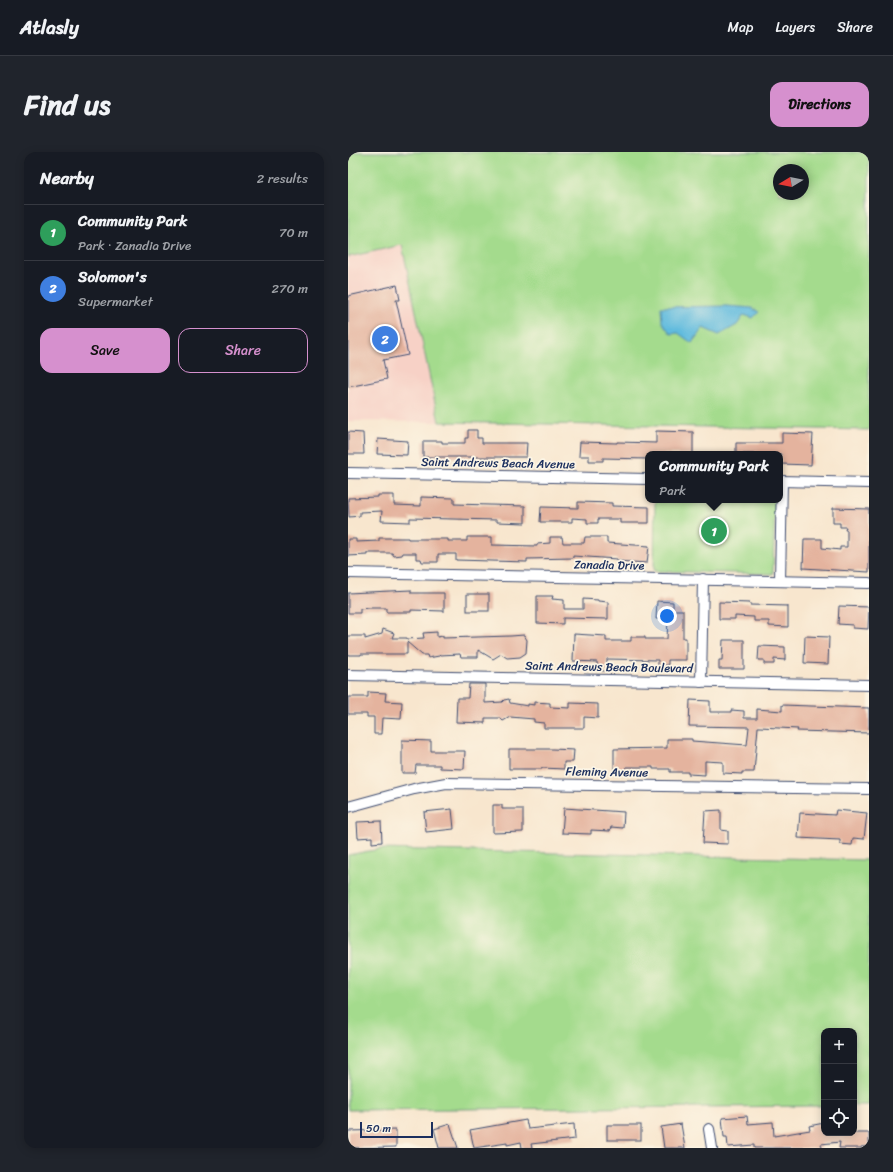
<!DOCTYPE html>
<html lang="en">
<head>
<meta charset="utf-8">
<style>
  body { margin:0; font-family:Sriracha,sans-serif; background:#20242c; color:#f1f3f6 }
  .controls { position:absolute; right:12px; bottom:12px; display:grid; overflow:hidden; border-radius:8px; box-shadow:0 2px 10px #0003 }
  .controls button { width:36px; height:36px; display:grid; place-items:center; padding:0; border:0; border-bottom:1px solid #363941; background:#171b24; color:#f1f3f6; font:20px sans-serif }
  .compass { position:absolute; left:425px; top:12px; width:36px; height:36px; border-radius:50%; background:#171b24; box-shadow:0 2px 10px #0003; rotate:260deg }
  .scale { position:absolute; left:12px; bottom:10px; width:73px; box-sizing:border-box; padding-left:4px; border:2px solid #1b2f5e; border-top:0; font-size:11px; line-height:14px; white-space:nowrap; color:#1b2f5e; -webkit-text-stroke:3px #fcf5e5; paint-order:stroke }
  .you { position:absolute; left:319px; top:464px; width:14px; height:14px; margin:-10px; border:3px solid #fff; border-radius:50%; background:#1a73e8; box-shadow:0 0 0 6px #1a73e833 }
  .badge { display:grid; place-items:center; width:26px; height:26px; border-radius:50%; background:#d690ce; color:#fff; font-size:13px; font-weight:700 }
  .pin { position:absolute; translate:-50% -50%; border:2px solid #fff; box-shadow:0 1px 4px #0006 }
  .popup { position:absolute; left:297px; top:299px; width:138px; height:52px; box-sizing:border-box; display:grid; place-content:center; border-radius:8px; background:#171b24; filter:drop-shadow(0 1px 3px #0005); font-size:13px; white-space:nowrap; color:#9ea1a6 }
  .popup b { font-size:15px; color:#f1f3f6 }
  .popup::after { content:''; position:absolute; left:50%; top:100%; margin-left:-8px; border:8px solid transparent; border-top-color:#171b24 }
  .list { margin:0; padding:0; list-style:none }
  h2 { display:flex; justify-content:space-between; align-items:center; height:52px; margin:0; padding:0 16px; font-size:17px }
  h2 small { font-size:13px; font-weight:400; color:#9ea1a6 }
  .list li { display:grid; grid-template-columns:26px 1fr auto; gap:12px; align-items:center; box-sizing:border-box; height:56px; padding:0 16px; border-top:1px solid #363941 }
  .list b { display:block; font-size:15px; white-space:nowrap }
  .list p { margin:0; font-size:13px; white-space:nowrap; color:#9ea1a6 }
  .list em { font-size:13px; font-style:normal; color:#9ea1a6 }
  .actions { display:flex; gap:8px; padding:12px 16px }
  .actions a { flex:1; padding:9px 0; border:1px solid #d690ce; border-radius:12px; text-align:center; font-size:14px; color:#d690ce }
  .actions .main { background:#d690ce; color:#111 }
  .icon { flex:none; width:22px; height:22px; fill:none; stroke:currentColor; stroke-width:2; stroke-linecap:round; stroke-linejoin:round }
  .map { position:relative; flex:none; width:521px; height:996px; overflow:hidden; border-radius:12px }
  header { display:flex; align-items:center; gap:24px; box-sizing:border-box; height:56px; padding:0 20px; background:#171b24; border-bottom:1px solid #363941 }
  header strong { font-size:19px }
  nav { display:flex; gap:22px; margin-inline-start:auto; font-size:14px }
  .intro { display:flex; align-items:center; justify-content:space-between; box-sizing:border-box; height:96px; padding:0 24px }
  h1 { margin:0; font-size:28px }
  .button { padding:10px 18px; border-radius:12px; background:#d690ce; color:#111; font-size:14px; font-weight:700 }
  main { display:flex; gap:24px; padding:0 24px }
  aside { flex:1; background:#171b24; border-radius:12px; box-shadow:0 2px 10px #0003 }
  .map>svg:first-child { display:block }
  .built { fill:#f7d1c6 }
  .green { fill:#a4db8d; stroke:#608576; fill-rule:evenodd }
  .water { fill:#60bbde; stroke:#3e759e }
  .building { fill:#e4b39e }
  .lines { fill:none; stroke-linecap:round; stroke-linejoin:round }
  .minor-casing { stroke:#3c4a6f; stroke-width:12 }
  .minor { stroke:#fff; stroke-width:10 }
  .labels { text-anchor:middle; stroke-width:3.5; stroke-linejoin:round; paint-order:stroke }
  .street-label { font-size:12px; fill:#1b2f5e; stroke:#fcf5e5 }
</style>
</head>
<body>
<header>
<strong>Atlasly</strong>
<nav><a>Map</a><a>Layers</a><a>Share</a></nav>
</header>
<div class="intro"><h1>Find us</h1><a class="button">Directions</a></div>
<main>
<aside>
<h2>Nearby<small>2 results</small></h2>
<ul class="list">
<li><span class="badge" style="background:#2e9e5b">1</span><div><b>Community Park</b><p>Park · Zanadia Drive</p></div><em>70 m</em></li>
<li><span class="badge" style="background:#3f7fe0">2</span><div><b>Solomon's</b><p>Supermarket</p></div><em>270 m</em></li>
</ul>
<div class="actions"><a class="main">Save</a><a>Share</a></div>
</aside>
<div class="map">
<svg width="521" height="996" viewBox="0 0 521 996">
  <rect width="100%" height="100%" fill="#fcf5e5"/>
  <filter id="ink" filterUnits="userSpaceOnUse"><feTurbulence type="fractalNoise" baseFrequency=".025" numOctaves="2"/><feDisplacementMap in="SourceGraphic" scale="8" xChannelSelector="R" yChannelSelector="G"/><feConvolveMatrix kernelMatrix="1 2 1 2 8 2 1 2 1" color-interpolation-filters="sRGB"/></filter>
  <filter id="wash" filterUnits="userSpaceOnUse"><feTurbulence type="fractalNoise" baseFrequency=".012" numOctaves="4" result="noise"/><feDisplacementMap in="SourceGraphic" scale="16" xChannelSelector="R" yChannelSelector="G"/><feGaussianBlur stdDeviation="0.9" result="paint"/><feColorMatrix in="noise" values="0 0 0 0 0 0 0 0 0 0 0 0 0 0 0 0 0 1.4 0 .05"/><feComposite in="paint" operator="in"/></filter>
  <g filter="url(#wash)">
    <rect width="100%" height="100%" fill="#f8e6ce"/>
    <polygon class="built" points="54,93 91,270 0,269 0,105"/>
    <g class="green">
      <path d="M0,0h521v278l-430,-8 -37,-177 -54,12zM431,18h24v24h-24z"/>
      <polygon points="307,348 427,348 425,422 306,419"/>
      <polygon points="32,697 521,708 521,953 506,953 506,879 476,879 476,954 0,958 0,703"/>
    </g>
    <polygon class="water" points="379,154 404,156 411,160 405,166 396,163 389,173 371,183 355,176 344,191 330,181 323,182 314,170 313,155"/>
    <g id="blocks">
      <g class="building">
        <polygon points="49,133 52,148 48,148 60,203 35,208 39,227 0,235 0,144"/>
        <polygon points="120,278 129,278 129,286 134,286 134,291 179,291 178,305 75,305 75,289 94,289 94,291 117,291 117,286 120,286"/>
        <polygon points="308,279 345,280 345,302 300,302 300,307 255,306 255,309 241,309 241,304 231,304 232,290 269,291 269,290 308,291"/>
        <polygon points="0,280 15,281 16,302 0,302"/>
        <polygon points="434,281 465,282 463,313 433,312 433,302 388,302 388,291 434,291"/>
        <polygon points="30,287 60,289 59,303 29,302"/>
        <polygon points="30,343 46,343 46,353 73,354 73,345 106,346 106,352 177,354 177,371 149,370 149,368 62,366 62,370 33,369 34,359 12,360 12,364 1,365 0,346 30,345"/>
        <polygon points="230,350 264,351 264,354 301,355 301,371 272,371 272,367 250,367 250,371 239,371 239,367 224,366 224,370 192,370 193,355 230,356"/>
        <polygon points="485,356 521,357 521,420 455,416 456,387 474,387 474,396 492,398 492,395 499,395 499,378 497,378 498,375 492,375 492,371 485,371"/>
        <polygon points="119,385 144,385 144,393 189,394 189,392 202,391 202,385 214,385 215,391 236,391 237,385 259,385 259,391 301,394 299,411 269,409 269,407 225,404 225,406 179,407 179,410 108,408 108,402 90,402 90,410 74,410 73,407 68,407 68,401 55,401 54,403 46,404 44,401 19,401 19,403 0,404 0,387 8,387 8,390 31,389 31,386 60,386 60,387 100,387 100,389 119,389"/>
        <polygon points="63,438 63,441 96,441 96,459 63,458 63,460 38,460 38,456 21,456 12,457 12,461 0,461 0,441"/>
        <rect x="119" y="442" width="22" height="17"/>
        <polygon points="189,444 205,444 204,447 216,448 216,457 235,457 235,447 250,448 250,449 260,450 260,467 215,466 215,472 189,471"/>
        <polygon points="309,449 325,450 325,458 335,458 335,486 338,486 338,508 320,508 320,513 310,514 310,508 259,507 259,519 250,519 249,510 225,509 226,482 258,484 258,489 283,489 283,485 297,485 297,487 319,487 320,467 308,467"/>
        <polygon points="371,450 402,451 402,453 440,454 440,475 421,474 421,469 406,469 406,465 387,464 387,467 371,467"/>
        <polygon points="491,454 521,455 520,477 505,476 505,473 490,472"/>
        <polygon points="35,477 46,481 44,486 59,486 59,487 76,486 75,481 89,480 89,485 95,484 95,486 163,484 176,483 179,488 178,501 172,505 159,506 153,502 145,507 130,498 130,505 113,505 112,502 92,503 91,504 80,506 79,503 74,503 59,490 59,502 13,502 13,503 0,503 0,484 17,484 17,487 34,482"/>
        <polygon points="457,484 481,485 480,512 456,511"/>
        <polygon points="375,488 396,488 396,517 371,517 371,508 374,508"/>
        <polygon points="411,494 437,495 437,508 426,507 426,512 416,512 416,508 410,508"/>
        <polygon points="121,532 137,532 137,551 154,550 156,548 161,547 162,551 180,554 180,552 186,553 186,550 202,551 202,555 222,556 222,551 250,552 250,566 236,565 236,576 196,576 196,571 186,570 186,567 162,565 155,569 152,566 137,566 137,571 108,570 109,546 120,546"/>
        <polygon points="20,540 38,541 37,549 54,550 53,567 34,566 33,582 26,582 26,565 19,565 19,562 0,562 0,545 20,545"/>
        <polygon points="342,548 362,549 362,560 383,560 383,558 396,559 396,566 409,566 409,557 434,559 434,553 521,556 521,581 449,579 450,577 412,575 410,575 406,620 394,620 394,622 375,621 375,610 357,609 357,623 340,622 340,620 322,620 322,617 305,617 305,615 278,615 278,620 266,620 266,597 319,596 319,587 344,587 344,589 399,593 401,575 341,574"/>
        <polygon points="54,588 83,589 83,599 117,599 116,617 92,616 92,613 68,613 67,621 54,621"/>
        <polygon points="161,597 204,597 226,598 225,610 216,610 216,617 194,616 194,617 161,617"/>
        <polygon points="145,653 154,653 154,657 175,657 175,680 145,681"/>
        <polygon points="216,656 276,660 275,676 263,675 262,679 243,678 243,682 214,681"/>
        <polygon points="104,657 106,677 78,680 76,660"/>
        <polygon points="373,658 373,678 380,679 380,692 355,691 357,659"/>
        <polygon points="488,658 519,661 516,687 505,686 504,693 492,692 492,688 450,686 452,661 487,663"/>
        <polygon points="33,669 34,690 24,691 24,685 10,686 9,670"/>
        <polygon points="399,964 400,972 425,970 426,984 462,978 461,974 476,971 476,981 521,981 521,994 513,995 513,996 491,996 492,990 473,992 474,995 469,996 406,996 406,993 380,995 379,985 376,985 374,966"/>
        <polygon points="178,968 180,977 226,972 227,987 183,992 184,996 174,996 173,990 159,993 159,991 126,996 122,978"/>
        <polygon points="102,972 110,996 91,996 86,977"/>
        <polygon points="333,972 337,996 316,996 313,975"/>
        <rect x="259" y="973" width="34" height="15"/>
        <polygon points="48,978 48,995 0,996 0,979"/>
      </g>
    </g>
  </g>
  <g filter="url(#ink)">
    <use href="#blocks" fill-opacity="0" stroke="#3c4a6f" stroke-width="1"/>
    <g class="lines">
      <g class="minor-casing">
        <g id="minor">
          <polyline points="0,321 300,327"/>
          <polyline points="432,329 521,331"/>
          <polyline points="0,421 521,431"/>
          <polyline points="432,429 434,329"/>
          <polyline points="0,523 521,533"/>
          <polyline points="353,530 355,427"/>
          <polyline points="0,655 66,637 98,631 521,637"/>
          <polyline points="361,977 364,996"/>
        </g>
      </g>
      <use href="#minor" class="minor"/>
    </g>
  </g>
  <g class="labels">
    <g class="street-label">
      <text transform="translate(150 311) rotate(1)" y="4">Saint Andrews Beach Avenue</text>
      <text transform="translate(261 413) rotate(1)" y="4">Zanadia Drive</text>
      <text transform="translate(261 515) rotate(1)" y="4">Saint Andrews Beach Boulevard</text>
      <text transform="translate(259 620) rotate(1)" y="4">Fleming Avenue</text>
    </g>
  </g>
</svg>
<div class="controls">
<button>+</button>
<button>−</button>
<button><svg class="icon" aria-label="locate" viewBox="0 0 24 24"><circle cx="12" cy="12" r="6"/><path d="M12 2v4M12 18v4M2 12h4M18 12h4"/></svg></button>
</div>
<svg class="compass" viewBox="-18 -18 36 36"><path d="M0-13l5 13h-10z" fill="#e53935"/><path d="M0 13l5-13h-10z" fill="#9ea1a6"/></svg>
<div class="scale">50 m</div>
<div class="you"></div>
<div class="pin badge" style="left:366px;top:379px;background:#2e9e5b">1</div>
<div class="popup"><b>Community Park</b>Park</div>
<div class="pin badge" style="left:37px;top:187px;background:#3f7fe0">2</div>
</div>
</main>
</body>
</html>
